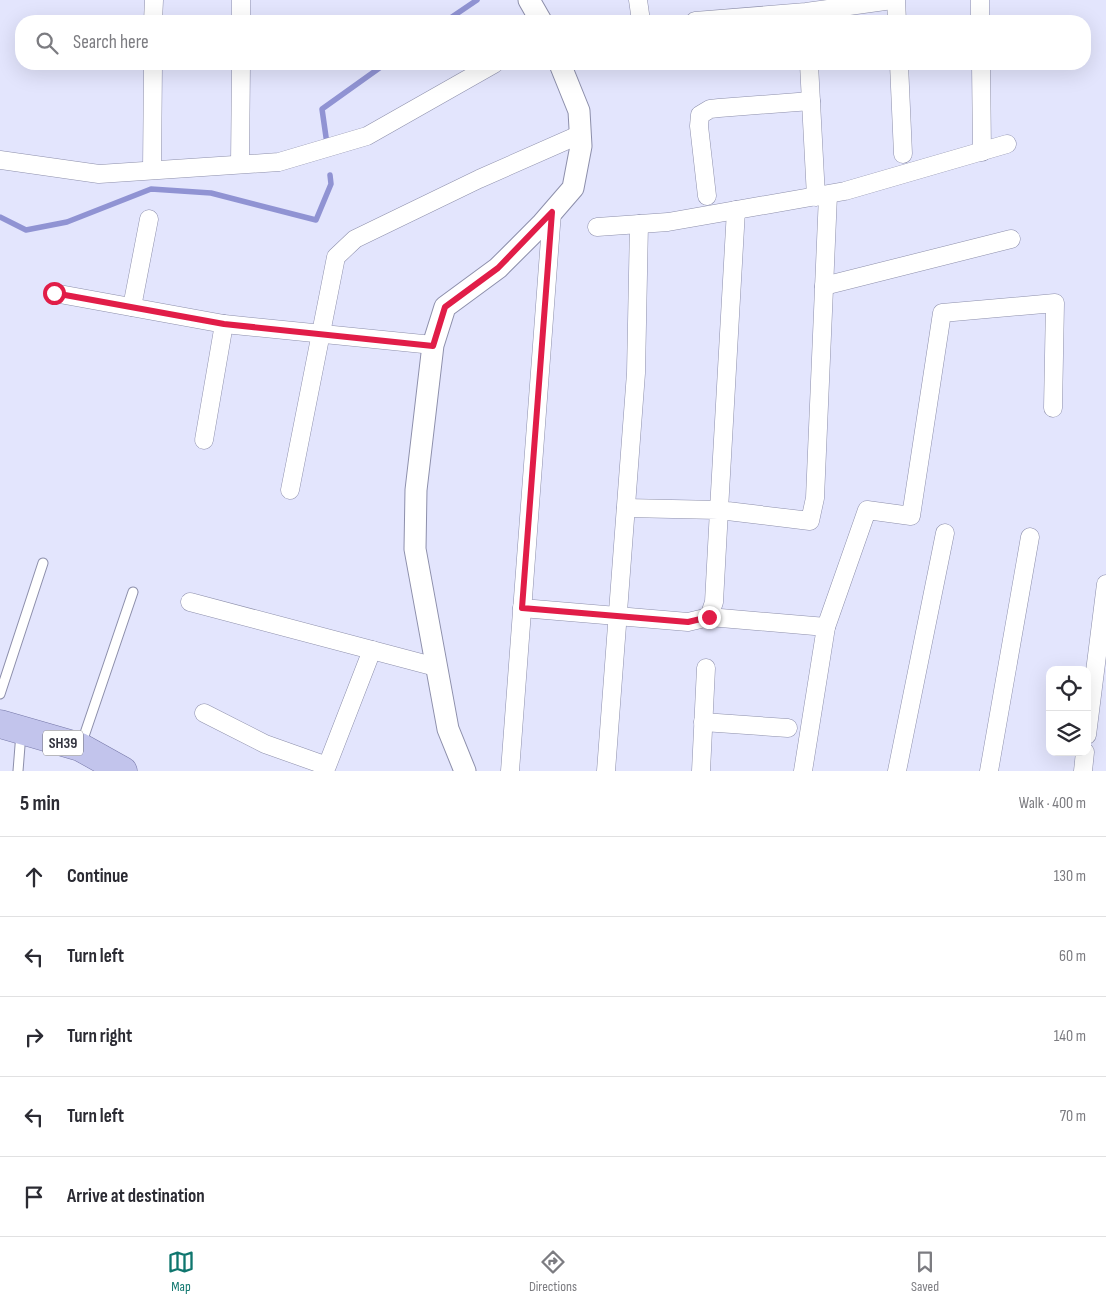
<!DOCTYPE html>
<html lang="en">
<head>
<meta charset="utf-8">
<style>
  body { margin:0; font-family:"Sofia Sans Condensed",sans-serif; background:#f2f2f3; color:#2b2b33 }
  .controls { position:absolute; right:15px; bottom:15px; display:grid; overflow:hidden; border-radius:10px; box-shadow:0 5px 20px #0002 }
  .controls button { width:45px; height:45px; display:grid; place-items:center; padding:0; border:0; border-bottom:1px solid #e1e1e2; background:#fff; color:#2b2b33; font:25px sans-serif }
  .stop { position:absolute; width:15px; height:15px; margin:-11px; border:4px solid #e11d48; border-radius:50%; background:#fff }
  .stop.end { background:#e11d48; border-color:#fff; box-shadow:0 1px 5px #0008 }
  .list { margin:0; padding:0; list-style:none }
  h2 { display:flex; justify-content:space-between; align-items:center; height:65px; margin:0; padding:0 20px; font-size:21px }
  h2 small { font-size:16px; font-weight:400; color:#7c7c81 }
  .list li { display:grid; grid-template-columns:32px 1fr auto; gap:15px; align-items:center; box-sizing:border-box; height:80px; padding:0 20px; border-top:1px solid #e1e1e2 }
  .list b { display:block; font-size:19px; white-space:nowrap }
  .list em { font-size:16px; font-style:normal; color:#7c7c81 }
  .icon { flex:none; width:28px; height:28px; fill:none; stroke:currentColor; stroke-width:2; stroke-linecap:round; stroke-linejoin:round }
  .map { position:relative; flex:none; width:1106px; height:771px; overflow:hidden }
  .search { position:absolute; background:#fff; box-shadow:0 5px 20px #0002; left:15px; right:15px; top:15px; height:55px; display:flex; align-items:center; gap:12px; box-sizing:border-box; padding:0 18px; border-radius:20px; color:#7c7c81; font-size:19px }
  .sheet { height:465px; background:#fff }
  nav { display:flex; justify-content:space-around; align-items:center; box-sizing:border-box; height:70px; border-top:1px solid #e1e1e2; background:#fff; font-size:14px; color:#7c7c81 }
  nav a { display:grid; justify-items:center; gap:2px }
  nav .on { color:#0f766e }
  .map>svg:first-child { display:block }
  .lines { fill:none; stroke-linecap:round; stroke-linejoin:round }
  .stream { stroke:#9093d3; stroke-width:5.5 }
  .service-casing { stroke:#8d8fab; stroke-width:11 }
  .minor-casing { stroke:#8d8fab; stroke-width:19 }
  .tertiary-casing { stroke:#8d8fab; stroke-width:23 }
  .primary-casing { stroke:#7678a8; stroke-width:29 }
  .service { stroke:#fff; stroke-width:9 }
  .minor { stroke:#fff; stroke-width:18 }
  .tertiary { stroke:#fff; stroke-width:21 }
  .primary { stroke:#c2c4ec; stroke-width:28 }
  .route { stroke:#e11d48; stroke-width:6 }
  .labels { text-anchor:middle; stroke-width:4; stroke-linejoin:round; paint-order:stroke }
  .shield { fill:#fff; stroke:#707179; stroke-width:1 }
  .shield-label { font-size:15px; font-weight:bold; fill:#33343f }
</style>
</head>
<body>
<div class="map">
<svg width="1106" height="771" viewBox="0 0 1106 771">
  <rect width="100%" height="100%" fill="#e3e5fd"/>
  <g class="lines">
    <g class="stream">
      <polyline points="446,21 477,0"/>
      <polyline points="327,144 322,109 385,64"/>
      <polyline points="0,217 26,230 67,222 151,189 211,193 316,220 331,184 330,175"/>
    </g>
    <g class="service-casing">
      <g id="service">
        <polyline points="0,694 43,563"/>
        <polyline points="81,745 133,592"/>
        <polyline points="18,771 21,733"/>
      </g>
    </g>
    <g class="minor-casing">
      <g id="minor">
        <polyline points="638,0 641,21"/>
        <polyline points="896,0 897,21"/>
        <polyline points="980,0 980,21"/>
        <polyline points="153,21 154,0"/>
        <polyline points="241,21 241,0"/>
        <polyline points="695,21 806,12 892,0"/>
        <polyline points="809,64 816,197"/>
        <polyline points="899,64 903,154"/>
        <polyline points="981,64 982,152"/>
        <polyline points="0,160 99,174 279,162 367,136 494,64"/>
        <polyline points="240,164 241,64"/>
        <polyline points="152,170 153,64"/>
        <polyline points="707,196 699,126 700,115 710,109 719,108 811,101"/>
        <polyline points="736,210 719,510 810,521 815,498 828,195"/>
        <polyline points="597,227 668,222 845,191 1007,144"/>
        <polyline points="824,286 1011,239"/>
        <polyline points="54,293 224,324 433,345"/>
        <polyline points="132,307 149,219"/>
        <polyline points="204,440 224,324"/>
        <polyline points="290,490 336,257 355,239 479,179 581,134"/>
        <polyline points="190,602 436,667"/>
        <polyline points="522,608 688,622 709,617 714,602 719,510 626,508"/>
        <polyline points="709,617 826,627 803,771"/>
        <polyline points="826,627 867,510 911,516 942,313 1055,303 1053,408"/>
        <polyline points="204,713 265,744 327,766 372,650"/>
        <polyline points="703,722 788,728"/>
        <polyline points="1087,735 1106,584"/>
        <polyline points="510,771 552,212"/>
        <polyline points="606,771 636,373 639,224"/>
        <polyline points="701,771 706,668"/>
        <polyline points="897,771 945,533"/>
        <polyline points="989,771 1030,537"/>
        <polyline points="1083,771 1085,752"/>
      </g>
    </g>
    <g class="tertiary-casing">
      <g id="tertiary">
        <polyline points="529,0 541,21"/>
        <polyline points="465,771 448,729 415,549 416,490 433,345 445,307 498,268 541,225 573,188 581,146 579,111 560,64"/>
      </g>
    </g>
    <g class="primary-casing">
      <polyline id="primary" points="0,724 80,747 123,771"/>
    </g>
    <use href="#service" class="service"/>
    <use href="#minor" class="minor"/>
    <use href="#tertiary" class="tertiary"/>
    <use href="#primary" class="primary"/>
  </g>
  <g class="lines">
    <polyline class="route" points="54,293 224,324 433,346 445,307 498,268 552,212 522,608 688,622 709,617"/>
  </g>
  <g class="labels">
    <rect class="shield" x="43" y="730.5" width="40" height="25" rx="4"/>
    <g class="shield-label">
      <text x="63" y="748">SH39</text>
    </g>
  </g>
</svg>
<div class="controls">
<button><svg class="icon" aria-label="locate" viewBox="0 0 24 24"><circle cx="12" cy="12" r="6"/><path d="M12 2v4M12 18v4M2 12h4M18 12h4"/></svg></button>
<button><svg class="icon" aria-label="layers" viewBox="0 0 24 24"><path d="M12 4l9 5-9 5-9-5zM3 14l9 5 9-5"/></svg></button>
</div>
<div class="stop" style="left:54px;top:293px"></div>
<div class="stop end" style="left:709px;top:617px"></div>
<div class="search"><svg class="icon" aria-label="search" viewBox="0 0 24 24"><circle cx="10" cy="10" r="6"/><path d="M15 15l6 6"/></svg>Search here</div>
</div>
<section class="sheet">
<h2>5 min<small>Walk · 400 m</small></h2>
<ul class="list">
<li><svg class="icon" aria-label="ahead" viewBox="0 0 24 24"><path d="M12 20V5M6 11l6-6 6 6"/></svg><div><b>Continue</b></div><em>130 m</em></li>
<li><svg class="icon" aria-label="left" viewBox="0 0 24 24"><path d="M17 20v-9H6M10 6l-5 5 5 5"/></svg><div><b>Turn left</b></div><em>60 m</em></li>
<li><svg class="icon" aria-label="right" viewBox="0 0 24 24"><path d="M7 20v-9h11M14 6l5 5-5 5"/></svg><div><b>Turn right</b></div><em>140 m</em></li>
<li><svg class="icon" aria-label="left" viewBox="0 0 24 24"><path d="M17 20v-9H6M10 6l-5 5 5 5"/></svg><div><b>Turn left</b></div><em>70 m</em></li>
<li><svg class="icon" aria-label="arrive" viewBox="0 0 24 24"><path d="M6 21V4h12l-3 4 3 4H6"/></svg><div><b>Arrive at destination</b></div></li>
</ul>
</section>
<nav>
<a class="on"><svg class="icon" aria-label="map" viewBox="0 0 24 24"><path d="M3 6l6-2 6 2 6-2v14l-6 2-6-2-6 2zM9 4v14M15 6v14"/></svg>Map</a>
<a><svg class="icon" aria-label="directions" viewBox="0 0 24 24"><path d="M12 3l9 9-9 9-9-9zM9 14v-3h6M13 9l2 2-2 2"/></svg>Directions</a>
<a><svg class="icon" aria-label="saved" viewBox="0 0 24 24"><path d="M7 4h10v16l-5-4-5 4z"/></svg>Saved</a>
</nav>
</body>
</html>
